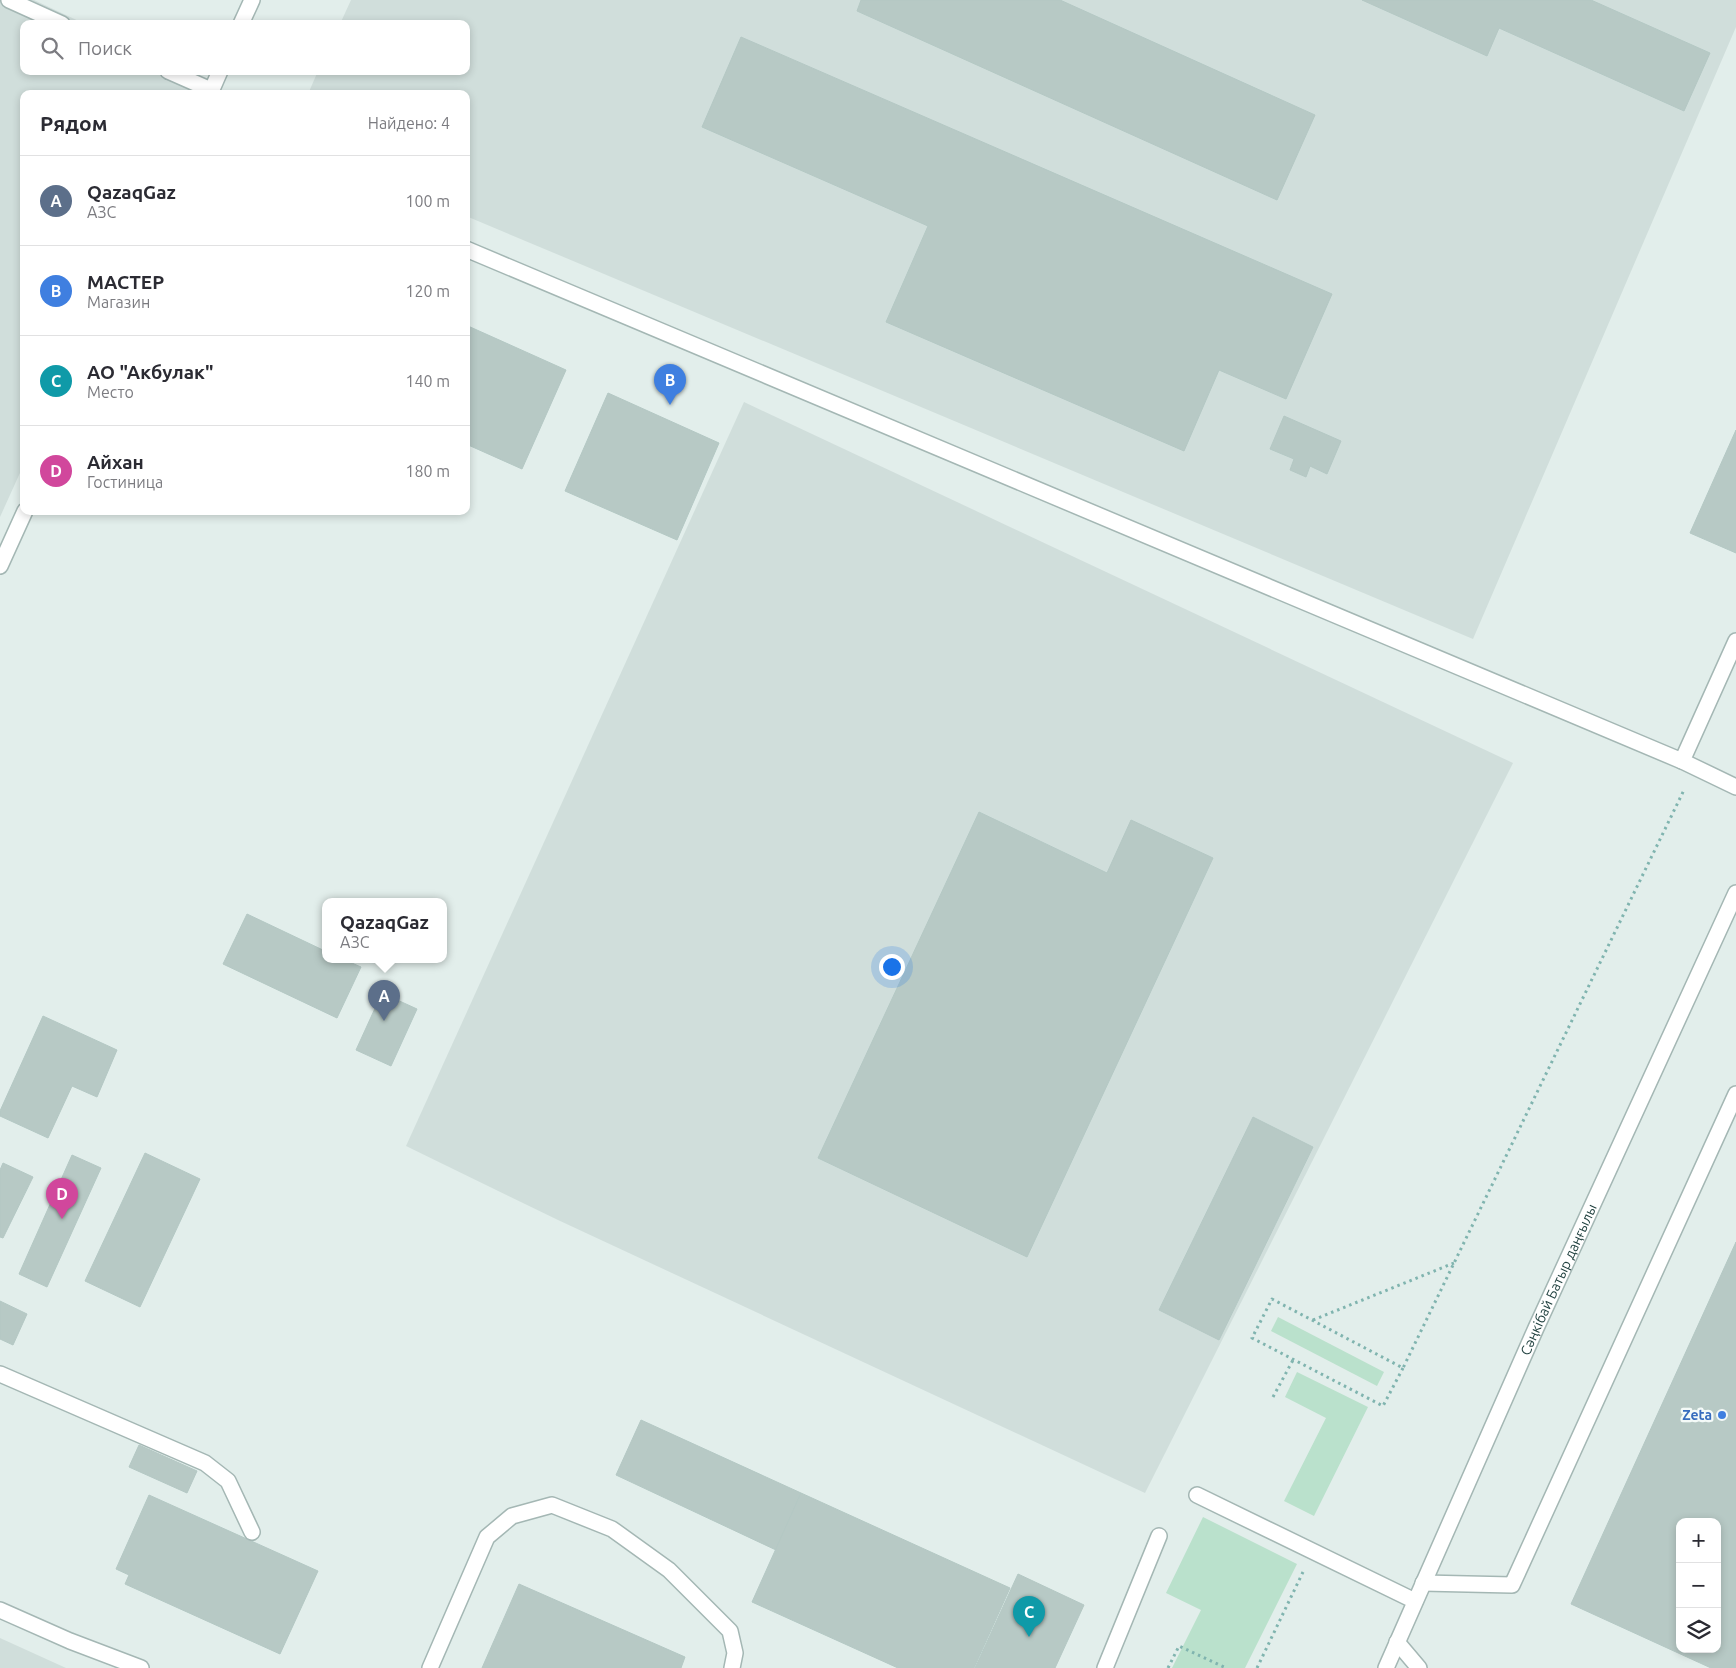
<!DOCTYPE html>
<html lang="ru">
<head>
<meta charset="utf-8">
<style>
  body { margin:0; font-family:Ubuntu,sans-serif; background:#f7f7f7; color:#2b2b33 }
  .controls { position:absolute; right:15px; bottom:15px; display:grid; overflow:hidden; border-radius:10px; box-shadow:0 2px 8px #0003 }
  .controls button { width:45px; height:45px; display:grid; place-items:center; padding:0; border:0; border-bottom:1px solid #e1e1e2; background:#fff; color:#2b2b33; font:25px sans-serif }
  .you { position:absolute; left:891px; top:966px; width:18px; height:18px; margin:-12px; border:4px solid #fff; border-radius:50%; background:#1a73e8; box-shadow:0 0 0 8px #1a73e833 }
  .badge { display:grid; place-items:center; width:32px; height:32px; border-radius:50%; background:#7c3aed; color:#fff; font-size:16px; font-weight:700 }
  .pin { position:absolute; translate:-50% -41px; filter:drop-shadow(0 1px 2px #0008) }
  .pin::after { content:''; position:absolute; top:26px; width:18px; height:15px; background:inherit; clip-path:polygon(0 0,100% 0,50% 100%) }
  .popup { position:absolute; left:322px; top:898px; width:125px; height:65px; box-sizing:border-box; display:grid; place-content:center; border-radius:10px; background:#fff; filter:drop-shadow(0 1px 4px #0005); font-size:16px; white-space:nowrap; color:#7c7c81 }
  .popup b { font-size:19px; color:#2b2b33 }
  .popup::after { content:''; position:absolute; left:50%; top:100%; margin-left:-10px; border:10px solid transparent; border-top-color:#fff }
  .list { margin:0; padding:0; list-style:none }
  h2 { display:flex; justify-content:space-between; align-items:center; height:65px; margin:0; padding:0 20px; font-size:21px }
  h2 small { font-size:16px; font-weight:400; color:#7c7c81 }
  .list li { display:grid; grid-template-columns:32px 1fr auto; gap:15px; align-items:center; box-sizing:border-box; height:90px; padding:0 20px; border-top:1px solid #e1e1e2 }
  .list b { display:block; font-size:19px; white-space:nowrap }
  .list p { margin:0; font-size:16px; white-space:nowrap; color:#7c7c81 }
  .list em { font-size:16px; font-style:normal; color:#7c7c81 }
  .icon { flex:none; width:28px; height:28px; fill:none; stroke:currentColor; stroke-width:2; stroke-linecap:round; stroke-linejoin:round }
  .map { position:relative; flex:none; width:1736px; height:1668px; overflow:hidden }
  .search { position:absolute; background:#fff; box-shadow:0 2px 8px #0003; left:20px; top:20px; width:450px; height:55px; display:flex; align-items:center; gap:12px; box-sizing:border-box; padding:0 18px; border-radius:10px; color:#7c7c81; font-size:19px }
  .panel { position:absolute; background:#fff; box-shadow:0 2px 8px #0003; left:20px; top:90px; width:450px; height:425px; border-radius:10px }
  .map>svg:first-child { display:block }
  .built { fill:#d0dedb }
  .green { fill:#bae1cc }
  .building { fill:#b7c9c5; stroke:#b4c8c4; fill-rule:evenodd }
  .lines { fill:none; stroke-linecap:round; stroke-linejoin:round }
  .minor-casing { stroke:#a4b7b4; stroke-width:18 }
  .path { stroke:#80b4af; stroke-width:3; stroke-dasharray:2.5 4; stroke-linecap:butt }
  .minor { stroke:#fff; stroke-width:15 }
  .shop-dot { fill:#3f7fe0; stroke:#f4faf8; stroke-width:2 }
  .labels { text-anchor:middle; stroke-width:4.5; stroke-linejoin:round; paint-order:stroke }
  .street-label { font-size:14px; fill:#20413f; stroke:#f4faf8 }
  .shop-label { font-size:14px; font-weight:bold; fill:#366cbe; stroke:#f4faf8; text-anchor:end }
</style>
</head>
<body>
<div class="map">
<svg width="1736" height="1668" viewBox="0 0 1736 1668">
  <rect width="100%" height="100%" fill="#e2eeeb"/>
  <g class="built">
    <polygon points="0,0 34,0 85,24 24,24 24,71 189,71 196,75 188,94 24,94 24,464 0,517"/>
    <polygon points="351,0 1736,0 1736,27 1473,639 466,216 466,94 308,94 318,71 466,71 466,24 340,24"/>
    <polygon points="744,402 1513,763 1145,1493 558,1220 406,1146"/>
    <polygon points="0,1638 66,1668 0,1668"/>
  </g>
  <g class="green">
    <polygon points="1278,1317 1384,1372 1377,1386 1271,1331"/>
    <polygon points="1297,1372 1368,1407 1314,1516 1284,1501 1326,1418 1285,1397"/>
    <polygon points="1203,1517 1297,1564 1245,1668 1172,1668 1201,1610 1166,1593"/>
  </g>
  <g class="building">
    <polygon points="861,0 1060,0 1315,115 1277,200 857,11"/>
    <polygon points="1362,0 1591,0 1710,53 1684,111 1499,28 1487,56"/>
    <polygon points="741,37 1332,294 1286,399 1219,370 1184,451 886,322 928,226 702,127"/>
    <polygon points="468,326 566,370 522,469 466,444 466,331"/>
    <polygon points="608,393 719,443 677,540 565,491"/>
    <polygon points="1284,416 1341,441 1327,474 1310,466 1306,477 1290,470 1294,459 1270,449"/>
    <polygon points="1736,430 1736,553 1690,533"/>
    <polygon points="979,812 1107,873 1131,820 1213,858 1027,1257 818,1158"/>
    <polygon points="247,914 325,951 325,960 345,960 361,967 337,1018 223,964"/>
    <polygon points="382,993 417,1009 391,1066 356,1050"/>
    <polygon points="43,1016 117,1050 97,1097 72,1086 48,1138 0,1116 0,1111"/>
    <polygon points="1253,1117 1313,1147 1219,1340 1159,1310"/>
    <polygon points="145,1153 200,1179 140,1307 85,1281"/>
    <polygon points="72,1155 101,1168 47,1287 19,1274"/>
    <polygon points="3,1163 33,1177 3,1238 0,1237 0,1170"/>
    <path d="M1736,1242v426h-25l-140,-64zM1680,1522h37v127h-37z"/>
    <polygon points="0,1301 27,1314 13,1345 0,1339"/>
    <polygon points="641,1420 801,1493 776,1550 616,1475"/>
    <polygon points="139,1445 197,1471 187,1493 129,1467"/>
    <polygon points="801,1493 1010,1588 974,1668 898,1668 752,1602"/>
    <polygon points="149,1495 318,1571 280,1654 125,1584 129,1575 116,1569"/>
    <polygon points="1018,1574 1084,1605 1055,1668 975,1668"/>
    <polygon points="519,1584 685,1657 681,1668 482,1668"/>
  </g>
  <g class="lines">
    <g class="minor-casing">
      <g id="minor">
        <polyline points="9,0 62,24"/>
        <polyline points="241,24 252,0"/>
        <polyline points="168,71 211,90"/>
        <polyline points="210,94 220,71"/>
        <polyline points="466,249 1682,761 1736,787"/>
        <polyline points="0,566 25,511"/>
        <polyline points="1682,761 1736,641"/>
        <polyline points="0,1374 205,1463 228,1481 252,1532"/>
        <polyline points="1197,1495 1415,1601"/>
        <polyline points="1423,1583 1512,1585 1736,1094"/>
        <polyline points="0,1610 70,1641 141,1668"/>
        <polyline points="1397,1642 1419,1668"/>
        <polyline points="430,1668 487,1537 512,1516 552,1505 612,1529 669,1570 730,1631 735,1653 732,1668"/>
        <polyline points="1105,1668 1159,1536"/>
        <path id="s1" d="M1386,1668l150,-340 200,-435"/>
      </g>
    </g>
    <g class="path">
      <polyline points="1313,1320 1454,1263"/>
      <polyline points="1403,1368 1383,1406 1252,1338 1272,1299 1403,1368 1684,790"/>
      <polyline points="1273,1397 1293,1360"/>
      <polyline points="1168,1668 1179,1646 1226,1668"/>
      <polyline points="1257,1668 1303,1572"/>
    </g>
    <use href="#minor" class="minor"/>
  </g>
  <circle class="shop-dot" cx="1722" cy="1415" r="5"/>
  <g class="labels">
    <g class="street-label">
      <text dy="5" stroke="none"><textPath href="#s1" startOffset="425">Сәңкібай Батыр даңғылы</textPath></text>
    </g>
    <g class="shop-label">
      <text x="1712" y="1420">Zeta</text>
    </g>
  </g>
</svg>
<div class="controls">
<button>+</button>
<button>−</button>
<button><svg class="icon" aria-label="layers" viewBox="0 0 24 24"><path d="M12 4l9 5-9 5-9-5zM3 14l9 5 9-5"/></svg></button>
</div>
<div class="you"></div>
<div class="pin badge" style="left:384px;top:1021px;background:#5c6f8a">A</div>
<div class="popup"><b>QazaqGaz</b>АЗС</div>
<div class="pin badge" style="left:670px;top:405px;background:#3f7fe0">B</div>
<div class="pin badge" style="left:1029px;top:1637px;background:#0f9aa8">C</div>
<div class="pin badge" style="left:62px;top:1219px;background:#d1479c">D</div>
<div class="search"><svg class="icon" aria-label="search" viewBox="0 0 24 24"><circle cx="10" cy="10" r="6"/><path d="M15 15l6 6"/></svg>Поиск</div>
<section class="panel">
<h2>Рядом<small>Найдено: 4</small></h2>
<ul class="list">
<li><span class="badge" style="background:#5c6f8a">A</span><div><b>QazaqGaz</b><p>АЗС</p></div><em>100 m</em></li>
<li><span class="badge" style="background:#3f7fe0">B</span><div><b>МАСТЕР</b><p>Магазин</p></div><em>120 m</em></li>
<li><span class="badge" style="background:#0f9aa8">C</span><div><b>АО &quot;Акбулак&quot;</b><p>Место</p></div><em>140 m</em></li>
<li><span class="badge" style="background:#d1479c">D</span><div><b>Айхан</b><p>Гостиница</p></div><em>180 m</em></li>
</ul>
</section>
</div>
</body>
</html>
